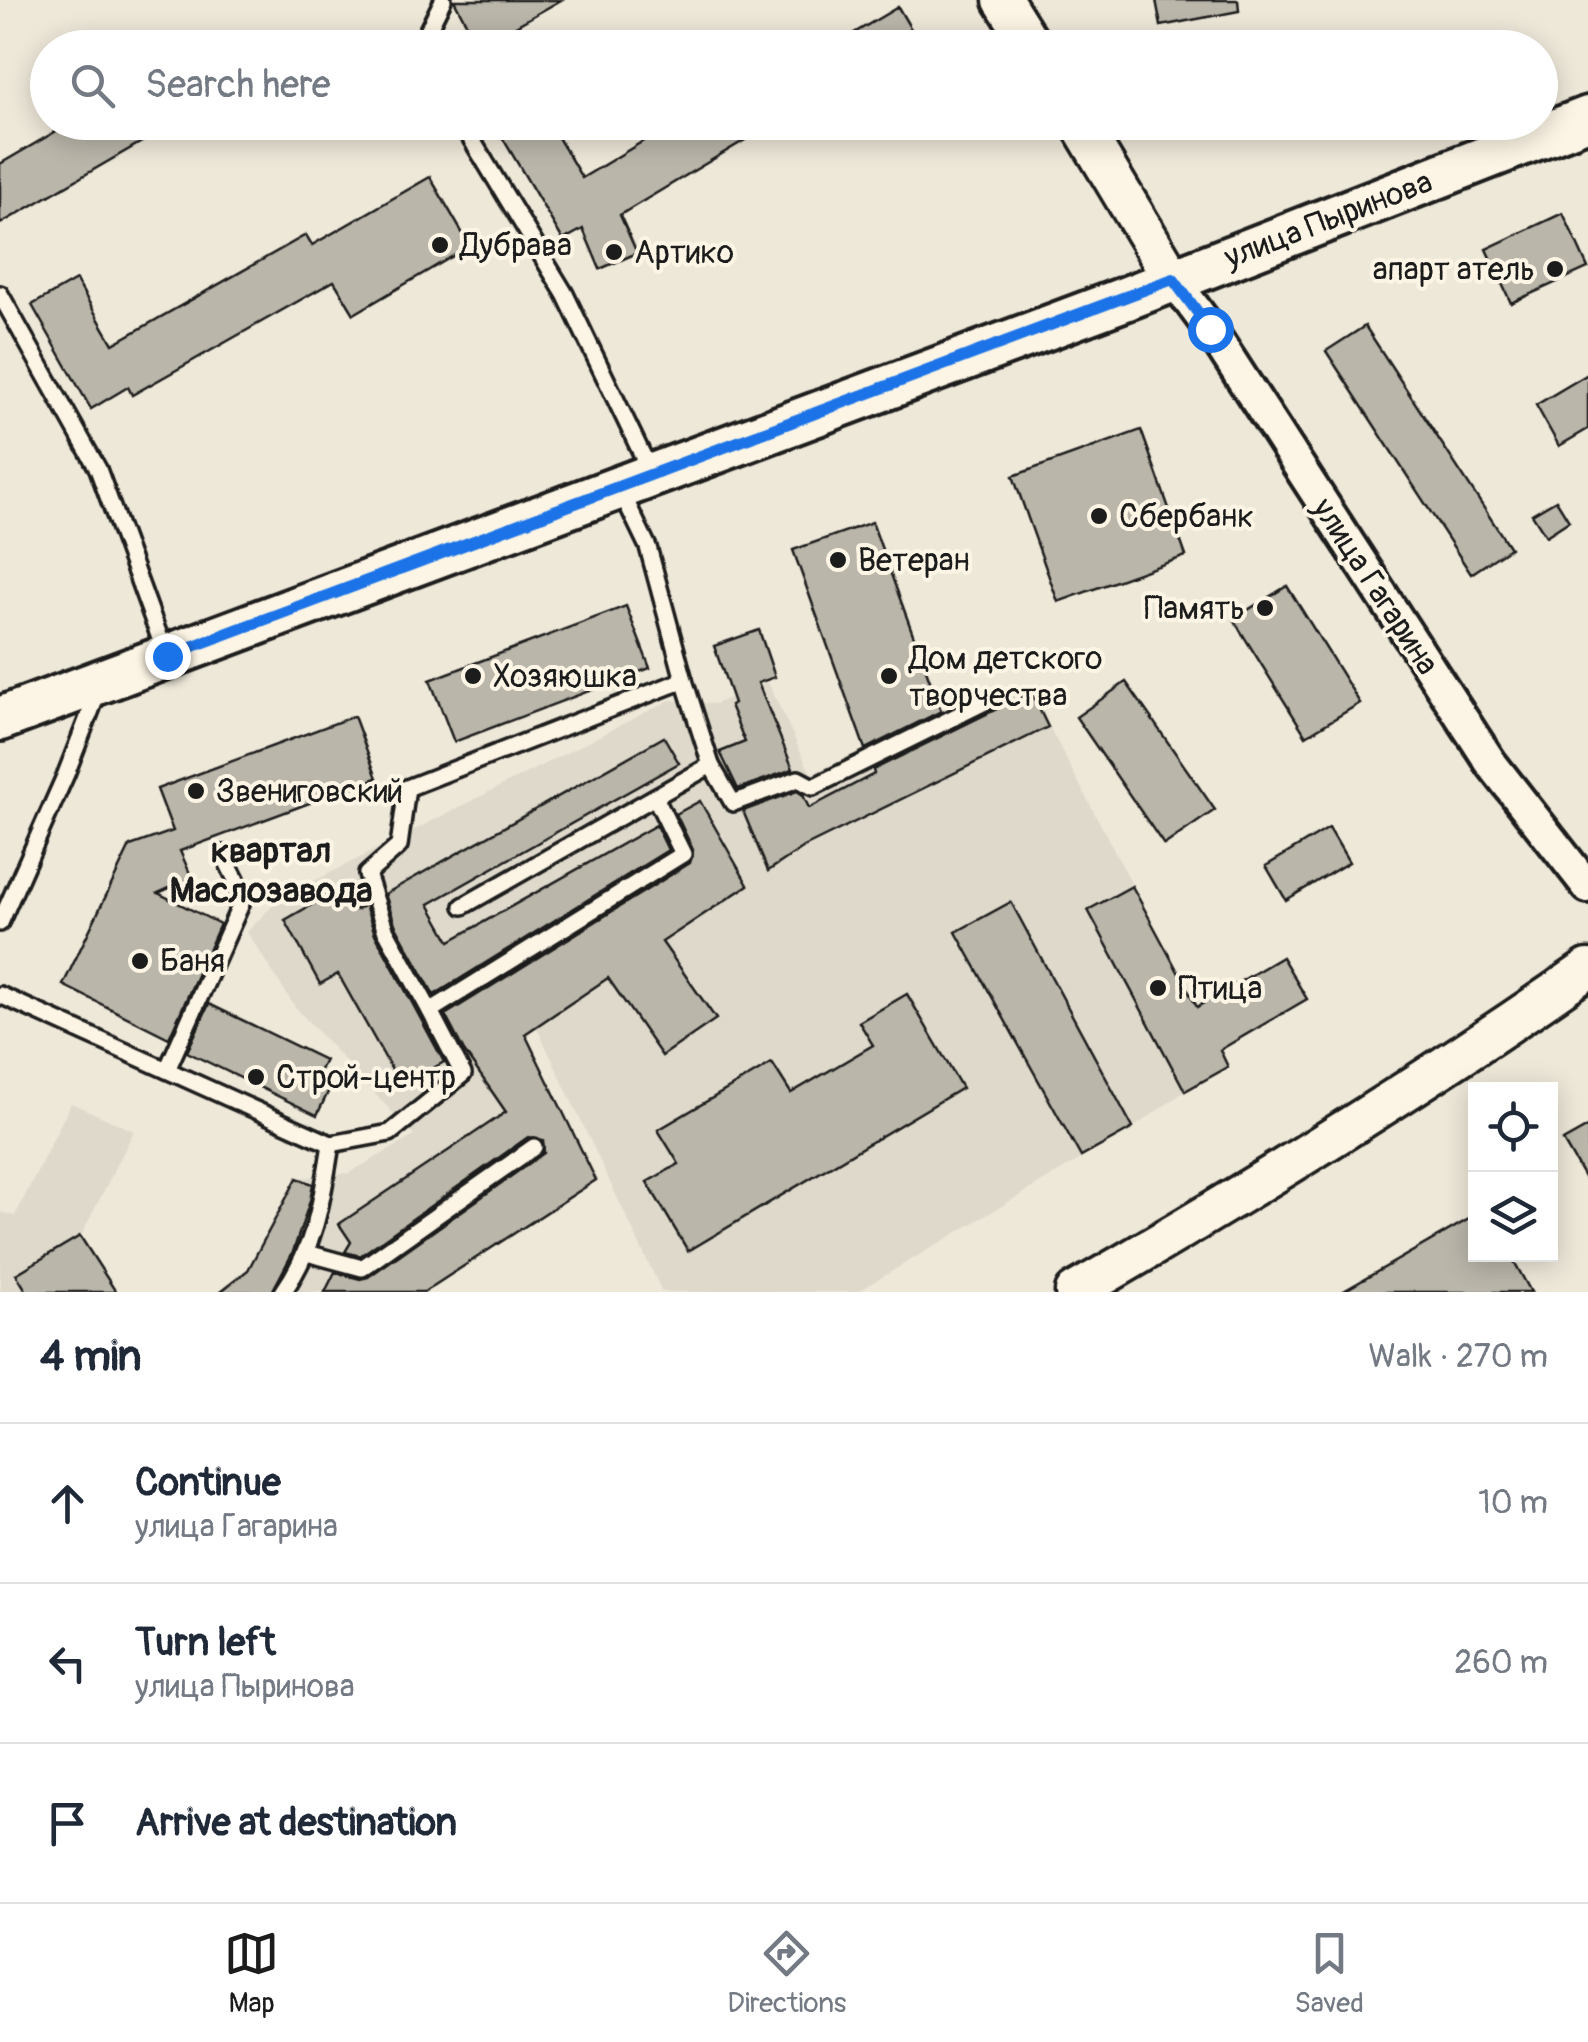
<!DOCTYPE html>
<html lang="en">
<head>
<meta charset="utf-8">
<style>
  body { margin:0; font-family:Pangolin,sans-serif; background:#f2f2f3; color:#1f2937 }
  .controls { position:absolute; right:30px; bottom:30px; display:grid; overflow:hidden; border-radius:0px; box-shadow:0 5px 25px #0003 }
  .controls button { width:90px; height:90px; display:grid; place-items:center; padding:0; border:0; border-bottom:2px solid #e0e1e3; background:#fff; color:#1f2937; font:50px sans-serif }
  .stop { position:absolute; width:30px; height:30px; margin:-22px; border:8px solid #1a73e8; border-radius:50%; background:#fff }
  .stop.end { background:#1a73e8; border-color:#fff; box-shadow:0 2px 10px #0008 }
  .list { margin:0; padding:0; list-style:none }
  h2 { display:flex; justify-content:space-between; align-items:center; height:130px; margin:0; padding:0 40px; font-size:42px }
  h2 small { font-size:32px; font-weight:400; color:#747a83 }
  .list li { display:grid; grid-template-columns:65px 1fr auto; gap:30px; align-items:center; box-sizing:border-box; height:160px; padding:0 40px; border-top:2px solid #e0e1e3 }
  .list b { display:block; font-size:38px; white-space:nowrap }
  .list p { margin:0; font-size:32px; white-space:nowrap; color:#747a83 }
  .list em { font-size:32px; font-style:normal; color:#747a83 }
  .icon { flex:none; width:55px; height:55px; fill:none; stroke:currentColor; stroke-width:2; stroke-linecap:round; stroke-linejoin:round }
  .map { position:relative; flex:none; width:1588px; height:1292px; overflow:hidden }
  .search { position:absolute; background:#fff; box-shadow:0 5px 25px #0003; left:30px; right:30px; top:30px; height:110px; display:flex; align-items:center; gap:25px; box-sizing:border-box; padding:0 35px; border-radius:55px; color:#747a83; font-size:38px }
  .sheet { height:610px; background:#fff }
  nav { display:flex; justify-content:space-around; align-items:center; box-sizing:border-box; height:140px; border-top:2px solid #e0e1e3; background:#fff; font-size:28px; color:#747a83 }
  nav a { display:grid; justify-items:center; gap:5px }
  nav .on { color:#1c1c1c }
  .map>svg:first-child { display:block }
  .built { fill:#ded9cb }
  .building { fill:#bab6aa; stroke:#1c1c1c; stroke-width:2.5 }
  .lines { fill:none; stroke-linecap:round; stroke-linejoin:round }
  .service-casing { stroke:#1c1c1c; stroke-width:22 }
  .minor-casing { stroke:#1c1c1c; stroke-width:38 }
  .tertiary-casing { stroke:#1c1c1c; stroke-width:45 }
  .secondary-casing { stroke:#1c1c1c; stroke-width:50 }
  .service { stroke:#fcf5e5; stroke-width:15 }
  .minor { stroke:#fcf5e5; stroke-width:30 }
  .tertiary { stroke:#fcf5e5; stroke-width:38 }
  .secondary { stroke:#fcf5e5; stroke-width:42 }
  .route { stroke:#1a73e8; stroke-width:12 }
  .poi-dot { fill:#1c1c1c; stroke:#fcf5e5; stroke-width:4 }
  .labels { text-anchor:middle; stroke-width:8; stroke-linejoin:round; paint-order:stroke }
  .street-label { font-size:32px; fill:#1c1c1c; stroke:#fcf5e5 }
  .poi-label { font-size:32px; fill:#1c1c1c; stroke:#fcf5e5; text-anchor:start }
  .neighbourhood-label { font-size:35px; font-weight:bold; fill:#1c1c1c; stroke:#fcf5e5 }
</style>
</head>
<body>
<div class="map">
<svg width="1588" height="1292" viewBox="0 0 1588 1292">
  <rect width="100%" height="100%" fill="#eee8d9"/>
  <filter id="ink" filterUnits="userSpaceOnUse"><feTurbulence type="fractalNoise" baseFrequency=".01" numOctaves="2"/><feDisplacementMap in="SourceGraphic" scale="20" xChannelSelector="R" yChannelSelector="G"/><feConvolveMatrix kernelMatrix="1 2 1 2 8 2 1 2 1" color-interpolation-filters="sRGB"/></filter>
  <g filter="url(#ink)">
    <g class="built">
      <polygon points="768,682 811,774 969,702 1031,692 1228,1067 1185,1091 1133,1128 857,1292 662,1292 536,1026 525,1033 596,1180 424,1292 220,1292 248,1270 297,1178 349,1173 414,1136 295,1007 247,932 279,899 670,700 715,704"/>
      <polygon points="71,1103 134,1131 81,1236 116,1292 0,1292 0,1212 15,1216"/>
    </g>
    <g class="building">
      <polygon points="454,0 561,0 479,47"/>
      <polygon points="1156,0 1238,0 1239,11 1161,26"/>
      <polygon points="898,7 922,48 829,48"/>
      <polygon points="72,122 176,122 0,224 0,164"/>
      <polygon points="526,122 549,122 582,178 675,122 775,122 620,215 637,253 600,269 583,229 563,240 502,137"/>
      <polygon points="430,177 470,246 354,314 334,281 132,395 128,387 91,409 32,305 76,280 113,344 306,235 312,245"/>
      <polygon points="1563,213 1588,268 1511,303 1486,249"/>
      <polygon points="1365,326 1510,548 1471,574 1326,351"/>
      <polygon points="1588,374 1588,429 1559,446 1536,405"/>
      <polygon points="1141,430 1186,556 1058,602 1013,476"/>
      <polygon points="1556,500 1569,521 1546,536 1532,514"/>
      <polygon points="872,522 941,711 865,749 793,550"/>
      <polygon points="1287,586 1360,703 1306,736 1233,619"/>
      <polygon points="626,606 650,668 454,742 430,680"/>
      <polygon points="759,630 775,677 758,683 793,769 738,789 720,752 745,742 730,705 734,703 714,646"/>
      <polygon points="1126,682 1215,810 1164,845 1076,717"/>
      <polygon points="1031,692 1048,727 804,847 768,871 743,811 797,791 803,795 809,808 874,774 873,770"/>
      <polygon points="354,716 377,778 180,851 192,878 158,893 220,924 169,1038 63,985 130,846 173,831 157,789"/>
      <polygon points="664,737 679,763 429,904 450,941 656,825 668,850 434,995 395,924 385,894"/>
      <polygon points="700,801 748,885 662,942 716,1019 662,1056 608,978 525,1034 596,1180 424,1292 325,1292 335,1272 360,1279 368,1277 544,1153 543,1140 528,1137 360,1256 345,1252 351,1242 339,1224 506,1112 464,1051 445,1015 690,863 693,850 676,814"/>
      <polygon points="1329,828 1349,862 1286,900 1266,866"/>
      <polygon points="1132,886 1197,1007 1282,957 1307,999 1220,1050 1228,1067 1185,1091 1088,910"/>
      <polygon points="343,887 356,910 365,905 375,934 444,1062 401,1086 338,974 320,984 285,920"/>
      <polygon points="1011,902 1133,1128 1081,1157 956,932"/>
      <polygon points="907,994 962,1088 688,1251 647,1182 679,1164 658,1130 772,1063 791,1093 873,1045 859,1022"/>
      <polygon points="209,1004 325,1060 315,1080 330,1088 317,1115 187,1052"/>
      <polygon points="1588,1127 1588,1184 1563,1141"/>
      <polygon points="297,1178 313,1184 310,1201 293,1252 272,1292 220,1292 248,1270"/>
      <polygon points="1476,1215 1476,1254 1510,1254 1531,1292 1342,1292"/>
      <polygon points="80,1236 116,1292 27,1292 16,1274"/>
    </g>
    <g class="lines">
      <g class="service-casing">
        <g id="service">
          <polyline points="360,45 364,48"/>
          <polyline points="419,48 443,0"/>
          <polyline points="461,122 565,294 652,475"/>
          <polyline points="0,294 98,469 165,652"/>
          <polyline points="621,491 648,547 684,680 711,765 733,803 798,779 813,787 991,699"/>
          <polyline points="463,906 711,765"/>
          <polyline points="0,923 66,774 98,692"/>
          <polyline points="0,995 331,1144 390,1133 463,1074 430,1011 683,854 655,797"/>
          <polyline points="430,1011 385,929 367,874 399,846 407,788 684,680"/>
          <polyline points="167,1070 241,904 238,884 223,854"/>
          <polyline points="307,1253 362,1268 534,1147"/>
          <path d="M283,1292c33,-47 39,-92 48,-148"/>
        </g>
      </g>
      <g class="minor-casing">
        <polyline id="minor" points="1173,279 1210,329 1491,763 1588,887"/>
      </g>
      <g class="tertiary-casing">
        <g id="tertiary">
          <polyline points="1003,0 1033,48"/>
          <polyline points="1079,122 1173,279"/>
          <path d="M1075,1292c175,-101 347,-207 513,-323"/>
        </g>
      </g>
      <g class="secondary-casing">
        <polyline id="secondary" points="0,719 1127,298 1588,118"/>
      </g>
      <use href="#service" class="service"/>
      <use href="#minor" class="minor"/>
      <use href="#tertiary" class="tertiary"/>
      <use href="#secondary" class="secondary"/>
    </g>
  </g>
  <g class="lines" filter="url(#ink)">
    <polyline class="route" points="167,656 1173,279 1210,329"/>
  </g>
  <g class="poi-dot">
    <circle cx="440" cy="245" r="10"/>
    <circle cx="614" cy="252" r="10"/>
    <circle cx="1555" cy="269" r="10"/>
    <circle cx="1099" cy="516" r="10"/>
    <circle cx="838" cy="560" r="10"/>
    <circle cx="1265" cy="608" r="10"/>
    <circle cx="473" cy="676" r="10"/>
    <circle cx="889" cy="676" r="10"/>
    <circle cx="196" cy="791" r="10"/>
    <circle cx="140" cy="961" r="10"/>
    <circle cx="1158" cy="988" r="10"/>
    <circle cx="256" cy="1077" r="10"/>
  </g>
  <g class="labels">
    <g class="street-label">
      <text transform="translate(1328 219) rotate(-21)" y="11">улица Пыринова</text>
      <text transform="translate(1376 586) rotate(57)" y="11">улица Гагарина</text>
    </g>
    <g class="poi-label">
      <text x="460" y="256">Дубрава</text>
      <text x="634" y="263">Артико</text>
      <text x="1535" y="280" text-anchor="end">апарт атель</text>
      <text x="1119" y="527">Сбербанк</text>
      <text x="858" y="571">Ветеран</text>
      <text x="1245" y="619" text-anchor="end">Память</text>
      <text x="909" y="669">Дом детского<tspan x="909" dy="37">творчества</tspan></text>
      <text x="493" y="687">Хозяюшка</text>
      <text x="216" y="802">Звениговский</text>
      <text x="160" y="972">Баня</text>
      <text x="1178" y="999">Птица</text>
      <text x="276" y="1088">Строй-центр</text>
    </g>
    <g class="neighbourhood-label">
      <text x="271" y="862">квартал<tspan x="271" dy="40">Маслозавода</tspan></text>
    </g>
  </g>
</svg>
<div class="controls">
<button><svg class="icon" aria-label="locate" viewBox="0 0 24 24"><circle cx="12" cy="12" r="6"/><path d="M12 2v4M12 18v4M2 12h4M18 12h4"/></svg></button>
<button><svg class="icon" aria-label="layers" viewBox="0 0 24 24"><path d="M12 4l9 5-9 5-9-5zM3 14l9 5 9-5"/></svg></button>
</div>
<div class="stop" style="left:1210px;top:329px"></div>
<div class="stop end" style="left:167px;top:656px"></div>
<div class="search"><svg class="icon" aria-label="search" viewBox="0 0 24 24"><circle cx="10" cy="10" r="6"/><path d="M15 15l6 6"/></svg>Search here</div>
</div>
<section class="sheet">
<h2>4 min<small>Walk · 270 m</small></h2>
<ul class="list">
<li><svg class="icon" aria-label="ahead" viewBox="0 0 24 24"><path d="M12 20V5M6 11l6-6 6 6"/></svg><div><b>Continue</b><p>улица Гагарина</p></div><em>10 m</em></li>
<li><svg class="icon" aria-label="left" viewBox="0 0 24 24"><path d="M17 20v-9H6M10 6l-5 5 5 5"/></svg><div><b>Turn left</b><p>улица Пыринова</p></div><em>260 m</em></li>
<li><svg class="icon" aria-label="arrive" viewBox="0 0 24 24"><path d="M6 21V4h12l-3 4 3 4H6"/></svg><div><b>Arrive at destination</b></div></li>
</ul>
</section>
<nav>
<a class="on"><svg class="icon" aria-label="map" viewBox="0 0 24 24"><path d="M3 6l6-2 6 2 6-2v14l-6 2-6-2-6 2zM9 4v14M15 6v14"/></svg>Map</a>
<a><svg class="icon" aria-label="directions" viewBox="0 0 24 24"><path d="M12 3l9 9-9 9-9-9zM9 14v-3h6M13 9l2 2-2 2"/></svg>Directions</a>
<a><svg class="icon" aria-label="saved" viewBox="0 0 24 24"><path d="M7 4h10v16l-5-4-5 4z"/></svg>Saved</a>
</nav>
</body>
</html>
